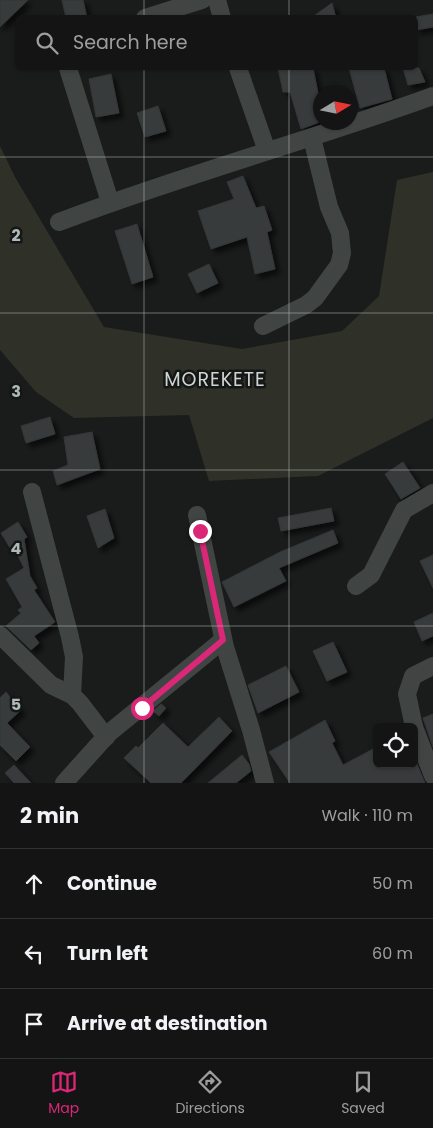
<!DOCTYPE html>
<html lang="en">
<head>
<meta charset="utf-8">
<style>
  body { margin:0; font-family:Poppins,sans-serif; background:#212122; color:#f1f3f6 }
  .controls { position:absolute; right:15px; bottom:15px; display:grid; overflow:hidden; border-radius:8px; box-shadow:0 1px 4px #0004 }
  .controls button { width:45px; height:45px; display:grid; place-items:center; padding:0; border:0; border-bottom:1px solid #333334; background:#141414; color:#f1f3f6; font:25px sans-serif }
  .compass { position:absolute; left:313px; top:85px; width:45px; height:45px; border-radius:50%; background:#141414; box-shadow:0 1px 4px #0004; rotate:80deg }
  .stop { position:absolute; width:15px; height:15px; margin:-11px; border:4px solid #db2777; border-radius:50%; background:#fff }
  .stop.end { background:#db2777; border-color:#fff; box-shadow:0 1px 5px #0008 }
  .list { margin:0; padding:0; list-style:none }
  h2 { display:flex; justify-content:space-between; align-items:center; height:65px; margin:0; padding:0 20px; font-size:21px }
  h2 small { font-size:16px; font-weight:400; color:#9d9ea0 }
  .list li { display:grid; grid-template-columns:32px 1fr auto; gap:15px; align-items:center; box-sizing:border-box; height:70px; padding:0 20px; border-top:1px solid #333334 }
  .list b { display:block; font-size:19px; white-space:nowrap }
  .list em { font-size:16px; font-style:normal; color:#9d9ea0 }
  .icon { flex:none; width:28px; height:28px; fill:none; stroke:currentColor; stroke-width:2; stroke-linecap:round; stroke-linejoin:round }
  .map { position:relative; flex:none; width:433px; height:783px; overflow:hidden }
  .search { position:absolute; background:#141414; box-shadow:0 1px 4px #0004; left:15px; right:15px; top:15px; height:55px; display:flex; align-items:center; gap:12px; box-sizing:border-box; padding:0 18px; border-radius:8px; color:#9d9ea0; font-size:19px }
  .sheet { height:275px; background:#141414 }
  nav { display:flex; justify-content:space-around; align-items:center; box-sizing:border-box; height:70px; border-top:1px solid #333334; background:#141414; font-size:14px; color:#9d9ea0 }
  nav a { display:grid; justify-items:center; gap:2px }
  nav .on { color:#db2777 }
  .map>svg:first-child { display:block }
  .green { fill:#2f3028 }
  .building { fill:#373a3a; stroke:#343737; filter:url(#shadow) }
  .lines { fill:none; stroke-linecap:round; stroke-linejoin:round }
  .minor { stroke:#404544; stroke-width:18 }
  .route { stroke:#db2777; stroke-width:6 }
  .grid { fill:none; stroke:#aebab6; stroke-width:1; stroke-opacity:0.55 }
  .labels { text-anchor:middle; stroke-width:5; stroke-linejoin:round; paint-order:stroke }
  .quarter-label { font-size:19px; letter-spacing:1px; fill:#ced6d4; stroke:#151616 }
  .grid-label { font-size:16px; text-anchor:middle; font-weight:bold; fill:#aebab6; stroke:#151616; stroke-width:5; stroke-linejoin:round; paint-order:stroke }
</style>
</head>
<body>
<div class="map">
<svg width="433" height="783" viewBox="0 0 433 783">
  <defs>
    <filter id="shadow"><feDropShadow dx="4.5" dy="4.5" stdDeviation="2.5" flood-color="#0009"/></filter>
  </defs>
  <rect width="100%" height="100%" fill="#1a1b1b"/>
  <polygon class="green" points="0,146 15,177 104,327 242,349 342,331 379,296 397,180 433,172 433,418 318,476 209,481 189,415 74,418 36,392 0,350"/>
  <g class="building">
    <polygon points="0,0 28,0 0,27"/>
    <polygon points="62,0 83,0 87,18 66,18"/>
    <polygon points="332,3 336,18 311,18"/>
    <polygon points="433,14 433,27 416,30 416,17"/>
    <polygon points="278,68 313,68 318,93 320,93 320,122 301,129 290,92 283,92"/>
    <polygon points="349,68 384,68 392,99 360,108"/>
    <polygon points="403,68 419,68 425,82 408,85"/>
    <polygon points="111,74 119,113 96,117 89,79"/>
    <polygon points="158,106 166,131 145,137 137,113"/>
    <polygon points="243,176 256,208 264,206 272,230 267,232 275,269 255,274 247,237 211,249 198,211 234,199 227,182"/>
    <polygon points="137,224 153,277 132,284 115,231"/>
    <polygon points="209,264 218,283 197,293 188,274"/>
    <polygon points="50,417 55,434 26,443 21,426"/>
    <polygon points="92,432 100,469 57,485 53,471 68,465 64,437"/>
    <polygon points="403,462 420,488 401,499 385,474"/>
    <polygon points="331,508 334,521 281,531 278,518"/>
    <polygon points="105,509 114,538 98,548 87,516"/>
    <polygon points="18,522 27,537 24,539 30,576 37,588 34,590 55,622 34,636 39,643 31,650 6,626 21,613 18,610 22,607 6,579 24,568 13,546 10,548 1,533"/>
    <polygon points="333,530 338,543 279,568 286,581 234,607 222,582 280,552"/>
    <polygon points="433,555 433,588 420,561"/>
    <polygon points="433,613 433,636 422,641 414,622"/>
    <polygon points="333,642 347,672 327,681 313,651"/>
    <polygon points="286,666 299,692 258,713 248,685"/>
    <polygon points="6,692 21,710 7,723 30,747 16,761 0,745 0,698"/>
    <polygon points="161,704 166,708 159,716 153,711"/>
    <polygon points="433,714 433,747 423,718"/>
    <polygon points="219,717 232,731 181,783 151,783 124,758 136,746 138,748 163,723 188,747"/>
    <polygon points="325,720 335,741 332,743 343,765 377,747 377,764 414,764 414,757 425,783 290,783 269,752"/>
    <polygon points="242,755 249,764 251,771 236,783 208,783"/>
    <polygon points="14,765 31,783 14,783 5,773"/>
  </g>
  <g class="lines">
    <g class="minor">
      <polyline points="217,0 222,18"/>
      <polyline points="145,18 202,0"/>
      <polyline points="68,68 110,202"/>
      <polyline points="238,68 267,151"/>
      <path d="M59,222c123,-47 250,-81 374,-126"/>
      <polyline points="263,326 306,305 315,298 339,265 342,253 340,233 329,207 312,138"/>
      <polyline points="32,492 70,637 74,657 72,695"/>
      <polyline points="197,515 225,647 251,730 265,783"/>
      <polyline points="356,586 371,575 404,510 433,493"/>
      <polyline points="0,635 51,685 72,695 80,703 106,737"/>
      <polyline points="414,727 407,694 413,676 433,666"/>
      <polyline points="414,727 433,776"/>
      <polyline points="64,783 109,733 223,640"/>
    </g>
  </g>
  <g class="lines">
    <polyline class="route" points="142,708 223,640 200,531"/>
  </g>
  <path class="grid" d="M144,0v18M289,0v18M144,68v715M289,68v715M0,157h433M0,313h433M0,470h433M0,626h433"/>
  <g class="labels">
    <g class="quarter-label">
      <text x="215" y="386">MOREKETE</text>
    </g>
  </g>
  <g class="grid-label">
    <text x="16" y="241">2</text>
    <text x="16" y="397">3</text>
    <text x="16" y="554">4</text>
    <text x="16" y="710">5</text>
  </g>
</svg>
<div class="controls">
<button><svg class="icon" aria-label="locate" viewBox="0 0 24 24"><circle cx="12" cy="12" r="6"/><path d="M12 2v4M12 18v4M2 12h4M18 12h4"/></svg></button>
</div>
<svg class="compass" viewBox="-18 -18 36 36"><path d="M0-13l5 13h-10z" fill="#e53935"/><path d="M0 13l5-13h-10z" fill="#9d9ea0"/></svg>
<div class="stop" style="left:142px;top:708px"></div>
<div class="stop end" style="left:200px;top:531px"></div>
<div class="search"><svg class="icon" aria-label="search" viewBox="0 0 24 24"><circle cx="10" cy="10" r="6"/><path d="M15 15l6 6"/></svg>Search here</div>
</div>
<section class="sheet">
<h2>2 min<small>Walk · 110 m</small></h2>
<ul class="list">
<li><svg class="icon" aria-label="ahead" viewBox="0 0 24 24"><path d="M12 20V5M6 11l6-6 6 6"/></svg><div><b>Continue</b></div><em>50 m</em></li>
<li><svg class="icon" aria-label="left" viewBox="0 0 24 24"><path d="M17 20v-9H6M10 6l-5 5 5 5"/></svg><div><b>Turn left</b></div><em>60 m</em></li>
<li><svg class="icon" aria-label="arrive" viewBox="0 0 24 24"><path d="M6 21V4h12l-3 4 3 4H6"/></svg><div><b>Arrive at destination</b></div></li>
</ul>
</section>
<nav>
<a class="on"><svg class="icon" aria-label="map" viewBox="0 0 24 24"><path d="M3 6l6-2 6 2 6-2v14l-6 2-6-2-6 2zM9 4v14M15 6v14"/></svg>Map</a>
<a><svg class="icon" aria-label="directions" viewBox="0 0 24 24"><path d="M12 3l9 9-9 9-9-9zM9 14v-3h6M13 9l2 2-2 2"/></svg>Directions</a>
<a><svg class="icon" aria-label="saved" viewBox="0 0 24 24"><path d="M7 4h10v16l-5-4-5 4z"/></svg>Saved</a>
</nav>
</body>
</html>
